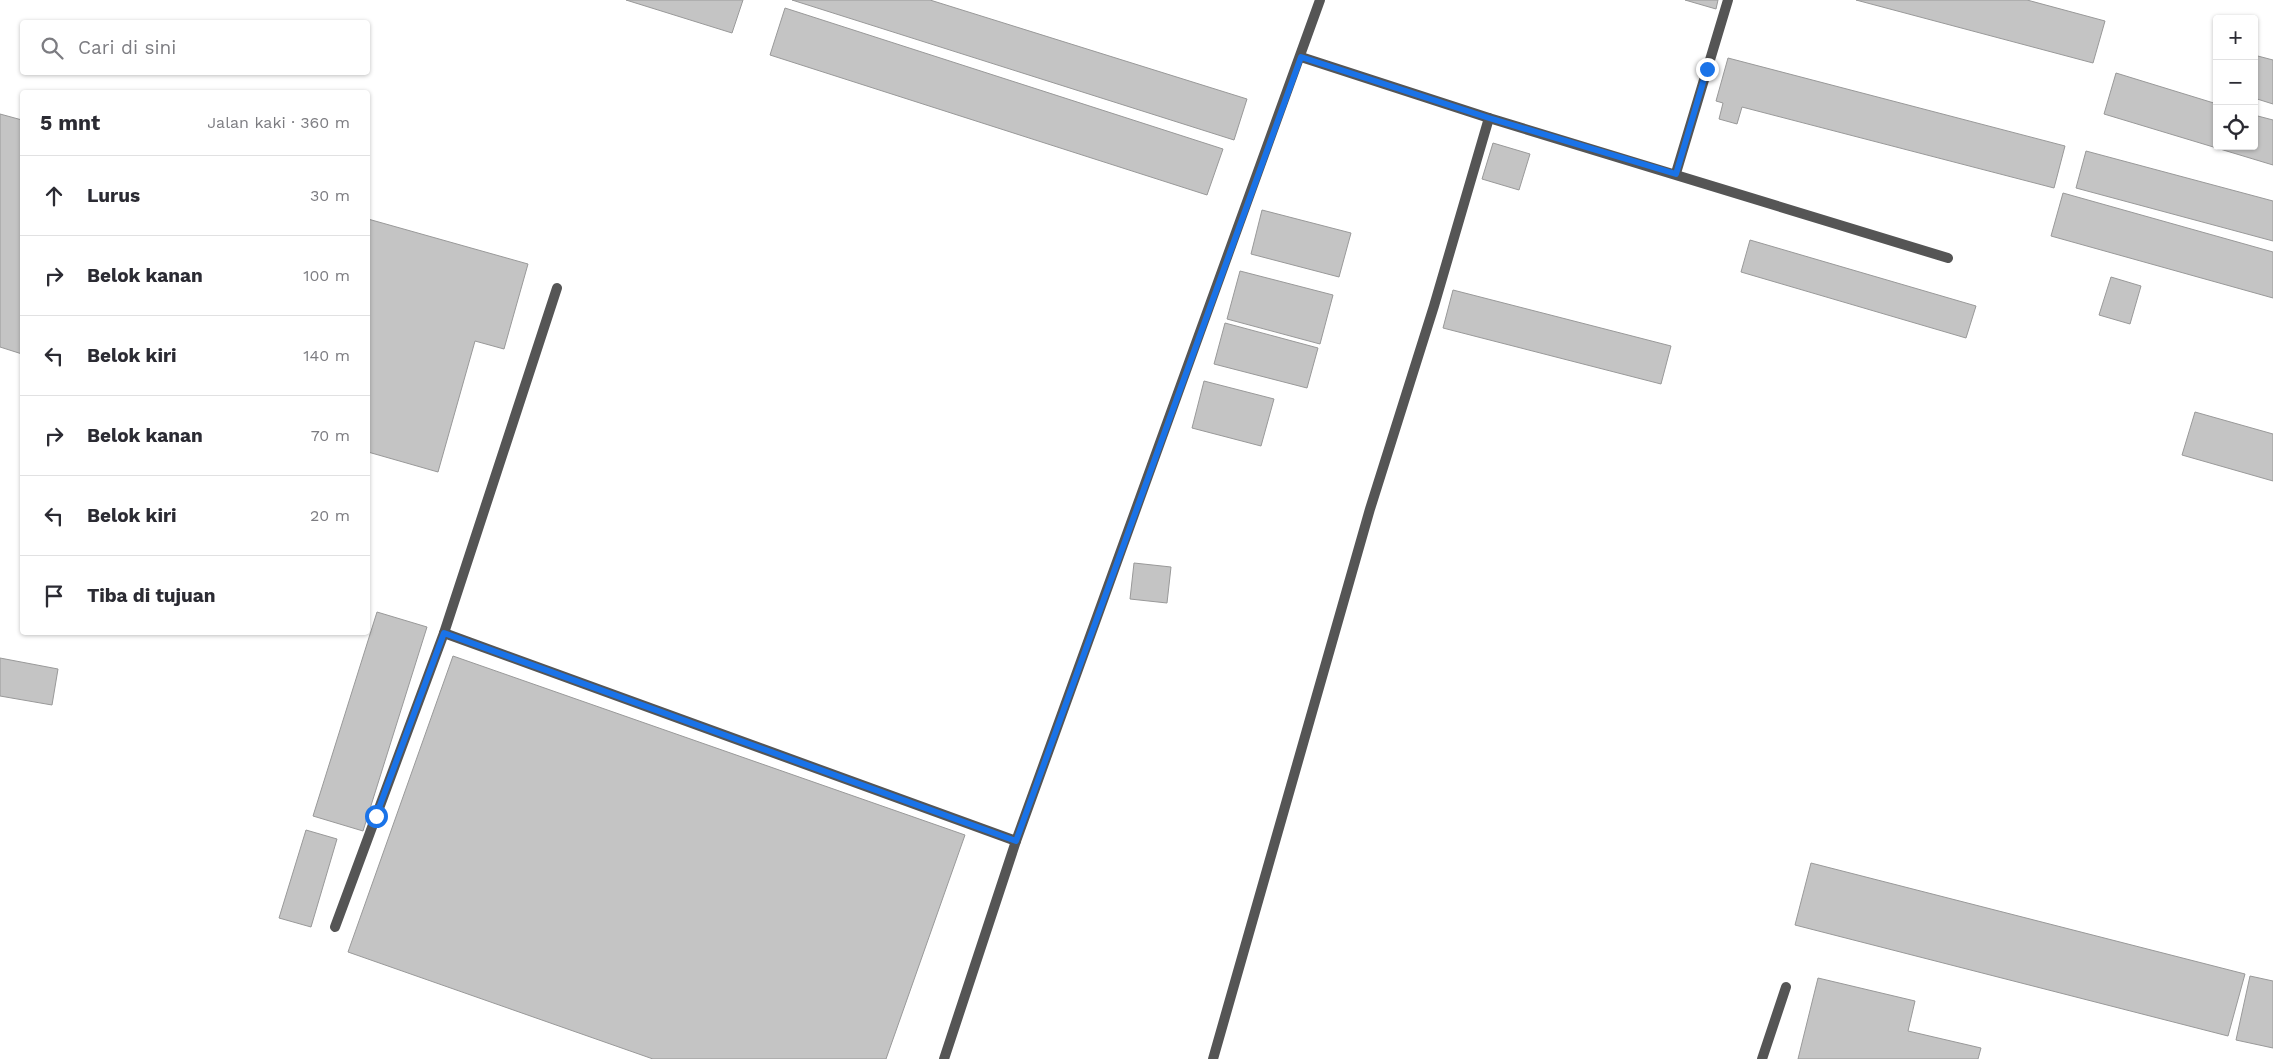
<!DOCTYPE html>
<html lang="id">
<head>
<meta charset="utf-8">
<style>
  body { margin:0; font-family:"Work Sans",sans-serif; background:#f7f7f7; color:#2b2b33 }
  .controls { position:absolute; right:15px; top:15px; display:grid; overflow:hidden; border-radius:5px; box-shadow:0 1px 4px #0004 }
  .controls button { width:45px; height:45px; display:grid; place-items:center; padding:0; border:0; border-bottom:1px solid #e1e1e2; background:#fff; color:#2b2b33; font:25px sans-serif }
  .stop { position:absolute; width:15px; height:15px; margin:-11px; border:4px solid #1a73e8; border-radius:50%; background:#fff }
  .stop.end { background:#1a73e8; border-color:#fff; box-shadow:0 1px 5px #0008 }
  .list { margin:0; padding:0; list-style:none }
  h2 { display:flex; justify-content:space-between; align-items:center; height:65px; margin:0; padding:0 20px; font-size:21px }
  h2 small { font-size:16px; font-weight:400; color:#7c7c81 }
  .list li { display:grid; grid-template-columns:32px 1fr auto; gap:15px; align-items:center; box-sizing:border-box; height:80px; padding:0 20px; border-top:1px solid #e1e1e2 }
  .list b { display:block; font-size:19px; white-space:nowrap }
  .list em { font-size:16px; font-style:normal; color:#7c7c81 }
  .icon { flex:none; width:28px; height:28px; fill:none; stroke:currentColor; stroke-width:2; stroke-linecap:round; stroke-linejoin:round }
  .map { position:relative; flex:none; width:2273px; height:1059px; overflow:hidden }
  .search { position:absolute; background:#fff; box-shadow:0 1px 4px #0004; left:20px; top:20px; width:350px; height:55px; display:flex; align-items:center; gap:12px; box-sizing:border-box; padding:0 18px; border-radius:5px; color:#7c7c81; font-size:19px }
  .panel { position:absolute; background:#fff; box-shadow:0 1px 4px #0004; left:20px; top:90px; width:350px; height:545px; border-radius:5px }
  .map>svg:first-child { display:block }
  .building { fill:#c4c4c4; stroke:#999 }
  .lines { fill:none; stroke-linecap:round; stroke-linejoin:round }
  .lane { stroke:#555; stroke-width:10 }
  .route { stroke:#1a73e8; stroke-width:6 }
</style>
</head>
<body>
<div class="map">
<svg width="2273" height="1059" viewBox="0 0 2273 1059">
  <rect width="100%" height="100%" fill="#fff"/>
  <g class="building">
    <polygon points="626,0 743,0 732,33"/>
    <polygon points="792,0 930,0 1247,99 1234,140"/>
    <polygon points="1685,0 1718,0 1716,9"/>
    <polygon points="1856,0 2027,0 2105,21 2093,63"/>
    <polygon points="785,8 1223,149 1207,195 770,55"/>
    <polygon points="2254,55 2273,60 2273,104 2254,98"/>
    <polygon points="1728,58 2065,146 2054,188 1742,107 1737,124 1719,119 1723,103 1716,101"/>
    <polygon points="2116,73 2217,104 2217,146 2254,146 2254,115 2273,120 2273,165 2104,114"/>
    <polygon points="0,114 22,120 22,354 0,347"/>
    <polygon points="1493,143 1530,154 1519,190 1482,179"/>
    <polygon points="2086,151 2273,201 2273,241 2076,188"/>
    <polygon points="2063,193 2273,252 2273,298 2051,236"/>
    <polygon points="1262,210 1351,233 1339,277 1251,254"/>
    <polygon points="368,219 528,264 504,349 475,341 438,472 368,452"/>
    <polygon points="1750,240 1976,306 1966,338 1741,272"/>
    <polygon points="1240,271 1333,295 1320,344 1227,319"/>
    <polygon points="2111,277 2141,286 2130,324 2099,315"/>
    <polygon points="1453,290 1671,346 1661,384 1443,328"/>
    <polygon points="1225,323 1318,348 1307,388 1214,364"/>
    <polygon points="1204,381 1274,399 1261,446 1192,428"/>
    <polygon points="2195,412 2273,434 2273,481 2182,455"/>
    <polygon points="1134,563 1171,567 1167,603 1130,599"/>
    <polygon points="377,612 427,627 363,831 313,816"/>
    <polygon points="453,656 965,835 886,1059 653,1059 348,952"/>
    <polygon points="0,658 58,669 52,705 0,696"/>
    <polygon points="306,830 337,839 311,927 279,918"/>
    <polygon points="1811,863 2245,974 2228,1036 1795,925"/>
    <polygon points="2250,976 2273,981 2273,1048 2236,1040"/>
    <polygon points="1818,978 1915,1001 1908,1031 1981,1048 1978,1059 1798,1059"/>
  </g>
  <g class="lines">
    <g class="lane">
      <polyline points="1301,57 1489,118"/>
      <polyline points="1676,173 1728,0"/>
      <polyline points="444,633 557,288"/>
      <polyline points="335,927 444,633 1016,841"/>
      <polyline points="944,1059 1016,841 1320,0"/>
      <polyline points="1213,1059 1370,509 1434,306 1489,118 1948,258"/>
      <polyline points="1762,1059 1786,987"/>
    </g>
  </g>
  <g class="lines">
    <polyline class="route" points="376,816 444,633 1016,841 1301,57 1489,118 1676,174 1707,69"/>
  </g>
</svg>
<div class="controls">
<button>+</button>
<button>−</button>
<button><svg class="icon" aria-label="locate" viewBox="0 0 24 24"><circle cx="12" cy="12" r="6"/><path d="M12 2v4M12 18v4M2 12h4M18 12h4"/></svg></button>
</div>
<div class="stop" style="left:376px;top:816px"></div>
<div class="stop end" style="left:1707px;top:69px"></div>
<div class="search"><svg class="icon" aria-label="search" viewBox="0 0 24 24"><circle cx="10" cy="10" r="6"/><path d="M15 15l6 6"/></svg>Cari di sini</div>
<section class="panel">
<h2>5 mnt<small>Jalan kaki · 360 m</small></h2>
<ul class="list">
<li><svg class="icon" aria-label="ahead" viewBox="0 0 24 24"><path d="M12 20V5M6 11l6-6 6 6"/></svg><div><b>Lurus</b></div><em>30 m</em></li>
<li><svg class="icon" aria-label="right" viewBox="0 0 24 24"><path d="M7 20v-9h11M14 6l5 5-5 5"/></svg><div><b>Belok kanan</b></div><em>100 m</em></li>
<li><svg class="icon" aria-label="left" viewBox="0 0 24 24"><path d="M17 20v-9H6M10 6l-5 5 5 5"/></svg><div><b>Belok kiri</b></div><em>140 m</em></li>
<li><svg class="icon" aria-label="right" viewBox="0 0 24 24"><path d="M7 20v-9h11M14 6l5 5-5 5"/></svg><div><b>Belok kanan</b></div><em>70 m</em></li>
<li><svg class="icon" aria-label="left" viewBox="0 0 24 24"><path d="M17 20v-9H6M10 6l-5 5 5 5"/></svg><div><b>Belok kiri</b></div><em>20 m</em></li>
<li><svg class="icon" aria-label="arrive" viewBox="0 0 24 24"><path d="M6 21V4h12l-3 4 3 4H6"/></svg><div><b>Tiba di tujuan</b></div></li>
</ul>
</section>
</div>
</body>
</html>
